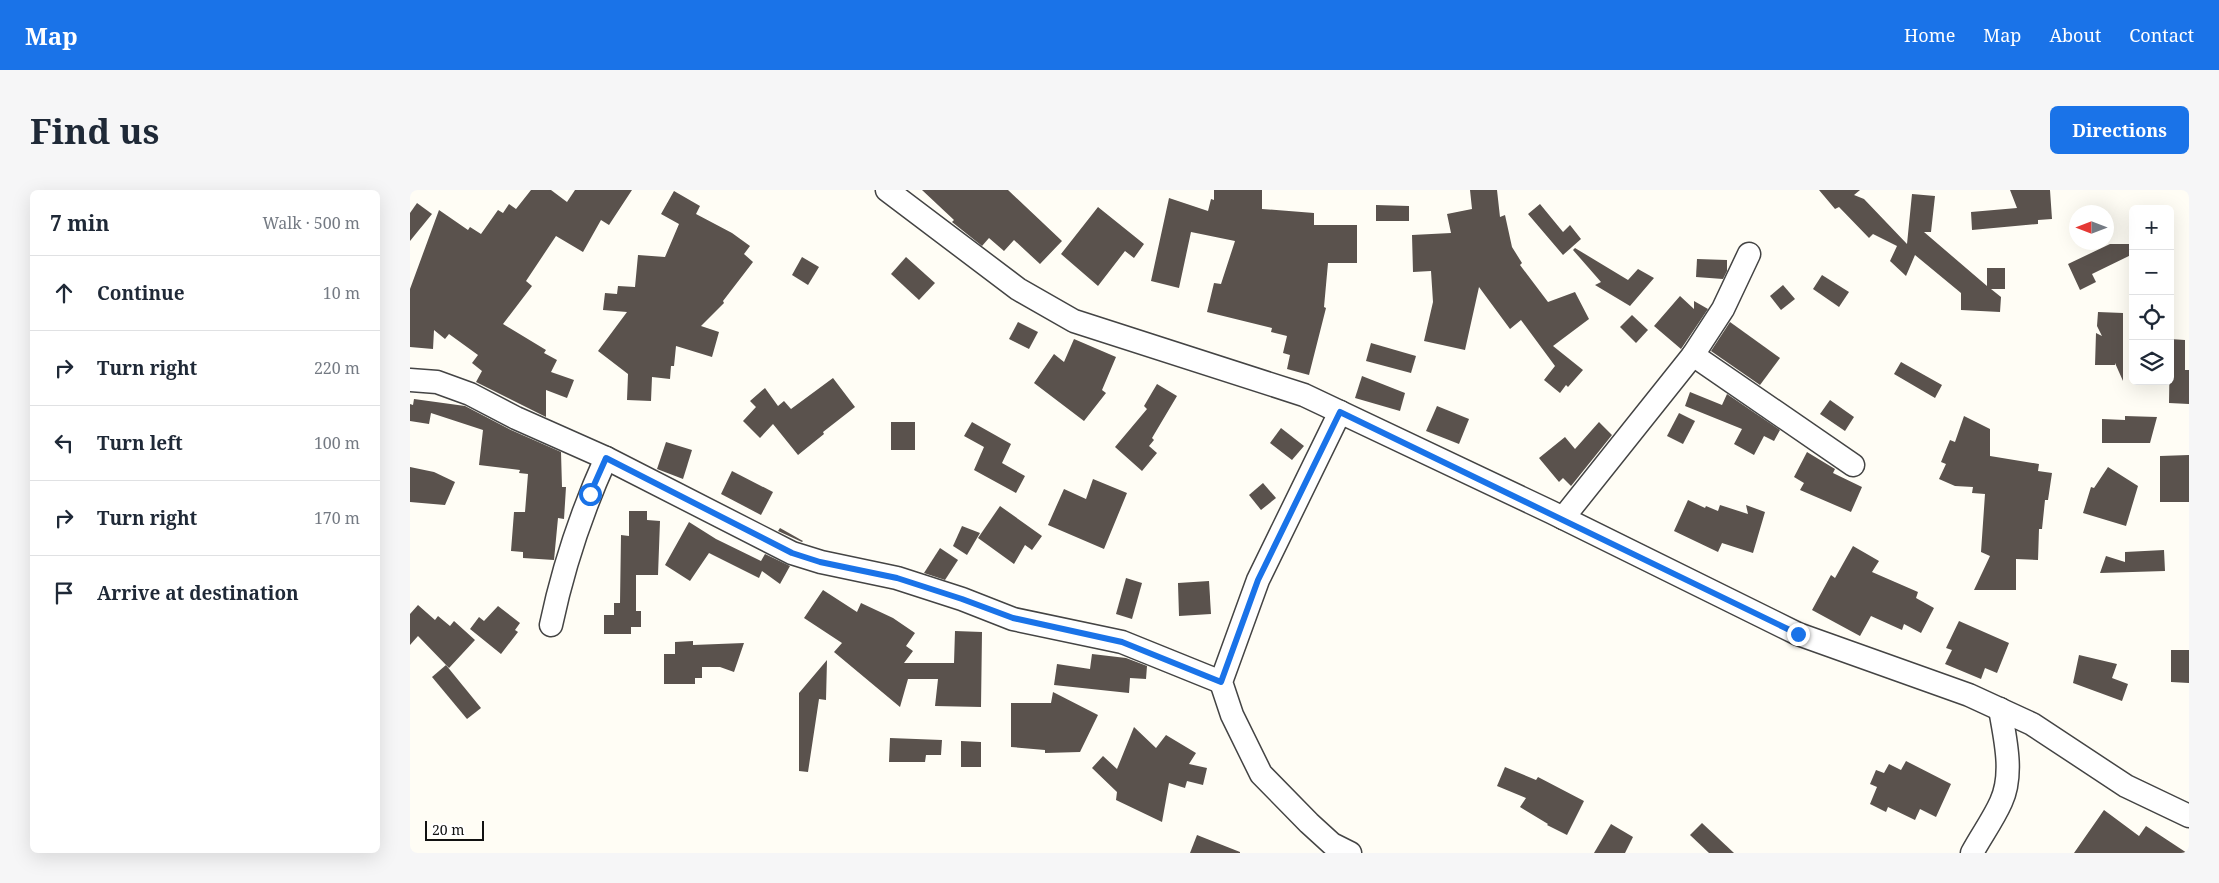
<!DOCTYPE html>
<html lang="en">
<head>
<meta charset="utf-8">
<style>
  body { margin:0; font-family:"Noto Serif",serif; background:#f6f6f7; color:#1f2937 }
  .controls { position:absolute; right:15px; top:15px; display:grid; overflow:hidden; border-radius:8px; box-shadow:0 5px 20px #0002 }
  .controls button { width:45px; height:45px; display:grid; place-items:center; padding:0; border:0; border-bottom:1px solid #e0e1e3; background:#fff; color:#1f2937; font:25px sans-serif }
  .compass { position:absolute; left:1659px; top:15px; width:45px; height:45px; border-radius:50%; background:#fff; box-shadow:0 5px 20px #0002; rotate:270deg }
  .scale { position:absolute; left:15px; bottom:12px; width:59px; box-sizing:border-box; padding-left:5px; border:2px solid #111; border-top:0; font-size:14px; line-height:18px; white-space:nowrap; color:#111; -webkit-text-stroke:4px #fff; paint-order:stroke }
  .stop { position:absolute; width:15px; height:15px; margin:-11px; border:4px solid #1a73e8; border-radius:50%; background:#fff }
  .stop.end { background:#1a73e8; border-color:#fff; box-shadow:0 1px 5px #0008 }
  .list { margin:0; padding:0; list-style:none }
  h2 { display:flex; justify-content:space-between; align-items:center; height:65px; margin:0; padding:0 20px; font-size:21px }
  h2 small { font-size:16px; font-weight:400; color:#747a83 }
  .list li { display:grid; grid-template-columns:32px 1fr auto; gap:15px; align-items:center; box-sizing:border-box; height:75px; padding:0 20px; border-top:1px solid #e0e1e3 }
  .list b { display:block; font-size:19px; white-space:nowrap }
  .list em { font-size:16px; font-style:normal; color:#747a83 }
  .icon { flex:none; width:28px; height:28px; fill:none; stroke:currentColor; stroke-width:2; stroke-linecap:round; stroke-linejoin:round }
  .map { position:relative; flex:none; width:1779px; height:663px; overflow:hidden; border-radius:8px }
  header { display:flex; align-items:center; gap:30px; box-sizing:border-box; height:70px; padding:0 25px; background:#1a73e8; color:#fff }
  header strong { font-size:24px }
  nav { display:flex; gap:28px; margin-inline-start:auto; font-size:18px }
  .intro { display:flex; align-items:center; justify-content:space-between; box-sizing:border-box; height:120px; padding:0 30px }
  h1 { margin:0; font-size:35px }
  .button { padding:12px 22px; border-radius:8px; background:#1a73e8; color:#fff; font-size:18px; font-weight:700 }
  main { display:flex; gap:30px; padding:0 30px }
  aside { flex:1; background:#fff; border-radius:8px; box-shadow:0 5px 20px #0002 }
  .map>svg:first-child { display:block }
  .building { fill:#5a524d }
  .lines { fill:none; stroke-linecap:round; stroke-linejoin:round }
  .minor-casing { stroke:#444; stroke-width:25 }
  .minor { stroke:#fff; stroke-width:22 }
  .route { stroke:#1a73e8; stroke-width:6 }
</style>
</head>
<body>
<header>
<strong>Map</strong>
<nav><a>Home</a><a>Map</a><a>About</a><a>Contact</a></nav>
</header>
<div class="intro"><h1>Find us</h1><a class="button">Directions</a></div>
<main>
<aside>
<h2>7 min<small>Walk · 500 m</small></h2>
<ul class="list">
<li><svg class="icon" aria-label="ahead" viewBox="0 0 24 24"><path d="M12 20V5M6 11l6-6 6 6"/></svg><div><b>Continue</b></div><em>10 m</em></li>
<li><svg class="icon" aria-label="right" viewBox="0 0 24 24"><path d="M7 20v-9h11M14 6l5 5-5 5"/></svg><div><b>Turn right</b></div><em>220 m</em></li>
<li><svg class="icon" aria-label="left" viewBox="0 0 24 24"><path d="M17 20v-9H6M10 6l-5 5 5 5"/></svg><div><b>Turn left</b></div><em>100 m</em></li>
<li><svg class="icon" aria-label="right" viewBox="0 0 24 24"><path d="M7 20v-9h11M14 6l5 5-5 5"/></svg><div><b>Turn right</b></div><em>170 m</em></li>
<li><svg class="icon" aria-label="arrive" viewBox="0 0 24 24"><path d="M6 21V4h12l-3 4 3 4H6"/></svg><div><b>Arrive at destination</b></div></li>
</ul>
</aside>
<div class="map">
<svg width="1779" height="663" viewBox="0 0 1779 663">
  <rect width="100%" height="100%" fill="#fffdf5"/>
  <g class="building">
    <polygon points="121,0 141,0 157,12 165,0 222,0 199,35 191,30 173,62 146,46 116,91 122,96 93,134 136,160 134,163 147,170 141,182 164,190 157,208 136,200 136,227 66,192 72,181 62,173 68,165 39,144 35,149 24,140 23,159 0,157 0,99 29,20 58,40 60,37 71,44 88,20 93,23 99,14 106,19"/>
    <polygon points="512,0 598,0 652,51 630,74 604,50 594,61 579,48 572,56 542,32 544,30"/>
    <polygon points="804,0 852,0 852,19 904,23 904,35 947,35 947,73 918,73 914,117 916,118 899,185 877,179 880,165 873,163 877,146 861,142 862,138 797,122 804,93 811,94 825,51 781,42 769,98 741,91 759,8 798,21 801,9 804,10"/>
    <polygon points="1060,0 1087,0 1090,27 1095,25 1102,57 1112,73 1110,75 1138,112 1165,102 1179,129 1143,156 1173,180 1158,197 1156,195 1150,203 1134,190 1145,176 1111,130 1100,139 1069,97 1055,160 1014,151 1023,112 1021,81 1003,82 1002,45 1041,43 1037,24 1062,19"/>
    <polygon points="1409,0 1450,0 1444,5 1454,9 1497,54 1502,4 1525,6 1521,42 1514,42 1577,96 1577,78 1595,78 1595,99 1581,99 1591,107 1590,122 1551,120 1551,103 1505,65 1496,86 1480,71 1487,56 1463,44 1459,48 1429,17 1425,19"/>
    <polygon points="1600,0 1640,0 1642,29 1628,30 1628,34 1562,40 1561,22 1607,18"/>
    <polygon points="264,1 290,16 286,24 322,43 340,56 334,64 343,72 313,111 314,113 291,136 309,142 302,167 266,156 264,176 261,176 260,189 242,187 241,211 217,210 218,184 188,161 217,122 193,120 195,103 207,104 208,96 225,97 228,65 255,67 269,34 251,24"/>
    <polygon points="7,13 22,24 0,51 0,23"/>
    <polygon points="1130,14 1153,42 1160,35 1171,49 1153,65 1118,24"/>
    <polygon points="966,15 999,16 999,31 966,31"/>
    <polygon points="688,17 734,54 724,68 715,61 688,96 651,64"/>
    <polygon points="1700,54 1723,54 1723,64 1682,84 1686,92 1670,100 1658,74"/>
    <polygon points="1165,58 1218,90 1228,79 1244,88 1220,116 1185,95 1191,92 1163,60"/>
    <polygon points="392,67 409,77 398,95 382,85"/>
    <polygon points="496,67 525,93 509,110 481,84"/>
    <polygon points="1287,69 1317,70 1317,81 1313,89 1286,87"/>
    <polygon points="1412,85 1439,102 1429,117 1403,99"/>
    <polygon points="1373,95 1385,109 1371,120 1360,106"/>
    <polygon points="1270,106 1284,119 1284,111 1298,119 1271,159 1244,136"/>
    <polygon points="1688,122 1713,123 1713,191 1705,173 1705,175 1685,175 1686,143 1692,146 1687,136"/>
    <polygon points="1222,125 1238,140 1226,153 1210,137"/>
    <polygon points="608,132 628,142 619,159 599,149"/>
    <polygon points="1320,132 1370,168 1350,195 1301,161"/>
    <polygon points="664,149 706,167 692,200 696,203 674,231 624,193 644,164 654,172"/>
    <polygon points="1760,149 1775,150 1775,180 1779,180 1779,214 1759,213"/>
    <polygon points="961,153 1006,166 1001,183 956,171"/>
    <polygon points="1491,172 1532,195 1525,208 1484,184"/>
    <polygon points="952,186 995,203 990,221 945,208"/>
    <polygon points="423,188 445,217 413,242 414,244 388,265 363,234 350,248 333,231 346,217 340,211 355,198 368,216 374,211 381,219"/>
    <polygon points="747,194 767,206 742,248 744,250 739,256 747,263 732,281 705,257 737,219 734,216"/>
    <polygon points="1280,202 1312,215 1317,204 1370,240 1364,251 1354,246 1344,265 1324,254 1332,239 1275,216"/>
    <polygon points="4,209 55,216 101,240 151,262 152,297 156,297 154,329 148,328 144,370 113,368 113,362 101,361 104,322 115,322 118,284 109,283 110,280 69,275 73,240 21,223 19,234 0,231 0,214 3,215"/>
    <polygon points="1420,210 1444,227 1435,241 1410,224"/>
    <polygon points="1027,216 1059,229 1049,254 1016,241"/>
    <polygon points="1269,223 1285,231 1273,254 1257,246"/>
    <polygon points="1554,226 1580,239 1580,266 1629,274 1628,281 1642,283 1638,310 1635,310 1632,339 1629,339 1628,370 1606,369 1606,400 1564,400 1580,366 1571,362 1575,304 1562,303 1563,297 1545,296 1529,289 1536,274 1531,272 1540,250 1545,252"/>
    <polygon points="1715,226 1747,227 1740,253 1692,253 1692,229 1715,230"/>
    <rect x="481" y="232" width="24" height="28"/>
    <polygon points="562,232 601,254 592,273 615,286 606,303 564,280 574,257 554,246"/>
    <polygon points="1189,232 1202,245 1161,296 1153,288 1149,292 1129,268 1155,247 1165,259"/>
    <polygon points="871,238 894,256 882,270 860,253"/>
    <polygon points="256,252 282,260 273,289 247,279"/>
    <polygon points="1397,262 1425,279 1423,283 1452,297 1441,322 1390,300 1394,293 1384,287"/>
    <polygon points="1779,265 1779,312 1750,312 1750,266"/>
    <polygon points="0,277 24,282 45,292 35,315 0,312"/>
    <polygon points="1698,277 1728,296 1716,336 1673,323 1681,297 1684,298"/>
    <polygon points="322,281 363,302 351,325 311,304"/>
    <polygon points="683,289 717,303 694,359 638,335 654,299 676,309"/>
    <polygon points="853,293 866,308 851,320 839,305"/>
    <polygon points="1278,310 1295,318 1296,316 1308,321 1310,315 1338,324 1336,315 1355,322 1343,363 1312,353 1308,362 1264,341"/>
    <polygon points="590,316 632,346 622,360 615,355 604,374 568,348"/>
    <polygon points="219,321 237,321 237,330 250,331 248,385 226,385 226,421 231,421 231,437 221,437 221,444 194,444 194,425 204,425 204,413 210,413 211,345 219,346"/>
    <polygon points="279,332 306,349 351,371 355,364 380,376 370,394 352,381 349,388 299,363 280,391 255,375"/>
    <polygon points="552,336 570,343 557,365 543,356"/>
    <polygon points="370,338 393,351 392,352 368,341"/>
    <polygon points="1443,356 1469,371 1462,382 1508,402 1506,408 1524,418 1511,443 1494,434 1492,440 1461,426 1450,446 1402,420 1421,385 1425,388"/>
    <polygon points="530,358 548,370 535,390 514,383"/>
    <polygon points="1754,360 1755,381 1690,383 1696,366 1715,372 1715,362"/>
    <polygon points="716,388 732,393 722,429 706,424"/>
    <polygon points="799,391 801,424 769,426 768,393"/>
    <polygon points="413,400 447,422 451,413 483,428 505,443 496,456 503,461 494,473 544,473 545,441 572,442 571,517 525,516 528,489 498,489 490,517 424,462 432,453 394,428"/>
    <polygon points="8,415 25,430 28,426 40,436 44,431 65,450 39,478 8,446 0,455 0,424"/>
    <polygon points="88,416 110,433 105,440 108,442 91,464 60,439 69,427 74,431"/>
    <polygon points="1549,431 1599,453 1587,483 1575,478 1571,489 1535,474 1542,460 1536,458"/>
    <polygon points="283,451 283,455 334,453 324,482 310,477 292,477 292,488 285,488 285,494 254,494 254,464 265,464 265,452"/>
    <polygon points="1761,460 1779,460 1779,493 1761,492"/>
    <polygon points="682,464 716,468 737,476 736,489 720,488 719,503 644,495 647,474 680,479"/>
    <polygon points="1669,465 1707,474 1702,488 1718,494 1712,511 1663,493"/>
    <polygon points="417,470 416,510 409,509 398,582 389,581 389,503"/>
    <polygon points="36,475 71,518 57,529 22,487"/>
    <polygon points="643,502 688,525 670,562 635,563 635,560 601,557 601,513 641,513"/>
    <polygon points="724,537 746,558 756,545 786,563 779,574 797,578 793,595 777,591 775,598 759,593 752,632 706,610 707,602 682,578 693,566 707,579"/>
    <polygon points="480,548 532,550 531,565 516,565 515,572 479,572"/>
    <polygon points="551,551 571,552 571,577 551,577"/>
    <polygon points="1496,571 1541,594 1526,627 1510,619 1505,630 1478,617 1476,622 1460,614 1467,597 1460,594 1466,580 1474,583 1479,574 1491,580"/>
    <polygon points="1095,577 1126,590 1128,587 1174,611 1157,645 1137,635 1138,634 1110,617 1116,608 1087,596"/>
    <polygon points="1694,620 1729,646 1736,636 1777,663 1664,663"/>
    <polygon points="1292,633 1324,663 1299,663 1280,645"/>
    <polygon points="1201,634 1223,647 1215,663 1184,663"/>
    <polygon points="787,645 830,662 830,663 780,663"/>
  </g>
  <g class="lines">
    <g class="minor-casing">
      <g id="minor">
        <polyline points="477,0 608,99 664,131 894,205 1141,322 1388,444 1559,505 1622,534 1716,596 1779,626"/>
        <polyline points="1283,165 1443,275"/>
        <polyline points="0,190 27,192 60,204 106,228 196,268 382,363 411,372 487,388 552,409 603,429 712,452 811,492"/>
        <polyline points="930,222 848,390 811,492 822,525 851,584 899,633 922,654 940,663"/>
        <polyline points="1153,328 1283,165 1313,119 1339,64"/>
        <path d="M141,435c12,-57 31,-114 55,-167"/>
        <path d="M1562,663c9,-17 21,-33 29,-51 13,-28 4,-64 -1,-93"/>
      </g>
    </g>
    <use href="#minor" class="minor"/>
  </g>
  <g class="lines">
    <polyline class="route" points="180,304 196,268 382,363 410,372 487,388 552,409 603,428 712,452 811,492 848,390 930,222 1388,444"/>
  </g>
</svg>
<div class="controls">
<button>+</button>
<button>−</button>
<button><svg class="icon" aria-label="locate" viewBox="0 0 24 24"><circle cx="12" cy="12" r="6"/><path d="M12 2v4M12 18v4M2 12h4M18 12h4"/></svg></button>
<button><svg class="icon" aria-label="layers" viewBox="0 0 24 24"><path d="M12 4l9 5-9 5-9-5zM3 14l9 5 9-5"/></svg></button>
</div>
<svg class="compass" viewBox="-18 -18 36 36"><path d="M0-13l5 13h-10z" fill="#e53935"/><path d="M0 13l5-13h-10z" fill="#747a83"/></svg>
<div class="scale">20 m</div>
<div class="stop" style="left:180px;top:304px"></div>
<div class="stop end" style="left:1388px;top:444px"></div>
</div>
</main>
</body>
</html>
